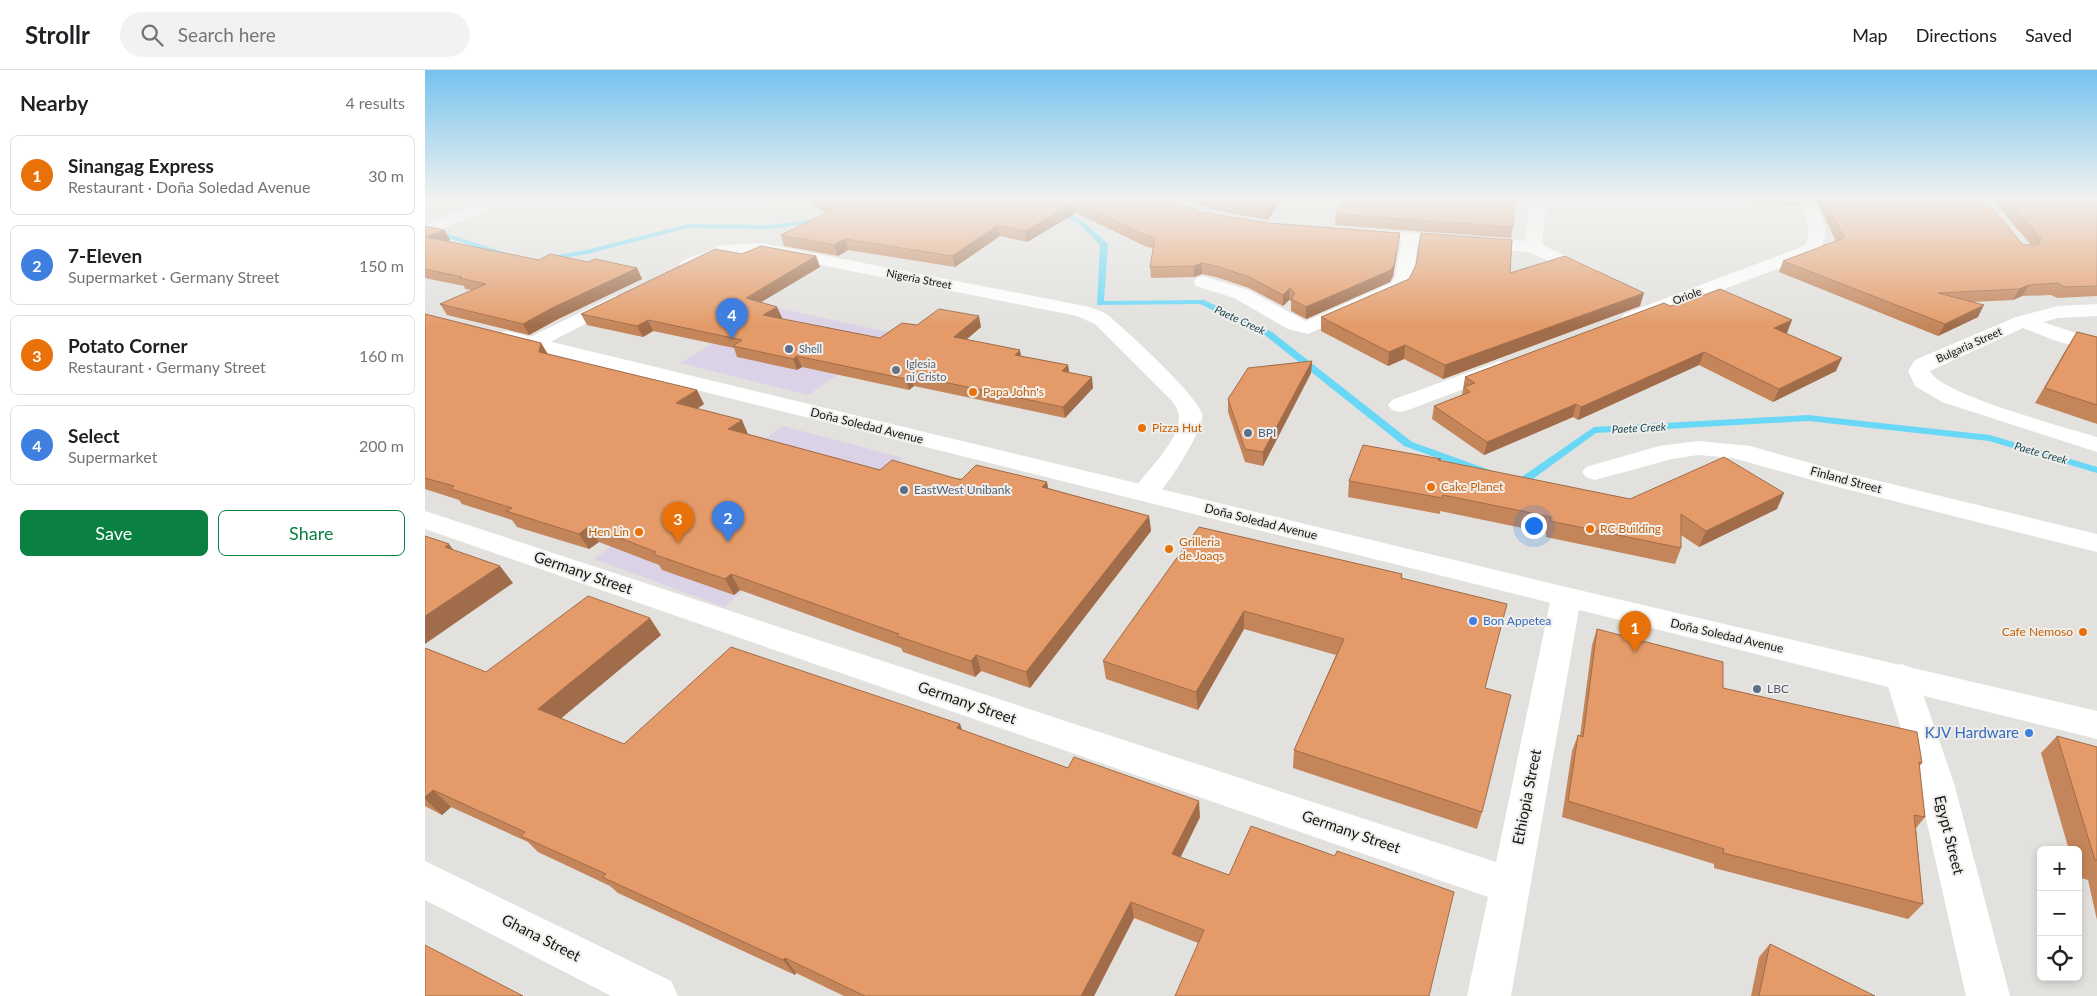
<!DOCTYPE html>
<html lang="en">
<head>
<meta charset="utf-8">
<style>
  body { margin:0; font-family:Lato,sans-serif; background:#f2f2f2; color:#202124 }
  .controls { position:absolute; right:15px; bottom:15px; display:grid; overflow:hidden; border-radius:8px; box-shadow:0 2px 8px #0003 }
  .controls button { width:45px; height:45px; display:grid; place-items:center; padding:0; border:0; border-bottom:1px solid #e0e0e0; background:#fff; color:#202124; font:25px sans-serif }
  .you { position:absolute; left:1108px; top:455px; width:18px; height:18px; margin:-12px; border:4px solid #fff; border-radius:50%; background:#1a73e8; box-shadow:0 0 0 8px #1a73e833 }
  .badge { display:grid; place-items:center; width:32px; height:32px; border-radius:50%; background:#0b8043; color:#fff; font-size:16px; font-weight:700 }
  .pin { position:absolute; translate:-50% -41px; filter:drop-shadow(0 1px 2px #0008) }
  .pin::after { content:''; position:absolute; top:26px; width:18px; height:15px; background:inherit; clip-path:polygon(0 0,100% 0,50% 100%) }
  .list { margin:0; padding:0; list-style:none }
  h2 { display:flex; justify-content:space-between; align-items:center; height:65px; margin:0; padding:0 20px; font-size:21px }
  h2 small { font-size:16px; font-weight:400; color:#757577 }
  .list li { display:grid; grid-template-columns:32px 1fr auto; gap:15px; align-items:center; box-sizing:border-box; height:80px; margin:0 10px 10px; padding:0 10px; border:1px solid #e0e0e0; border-radius:8px }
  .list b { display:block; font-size:19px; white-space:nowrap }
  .list p { margin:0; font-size:16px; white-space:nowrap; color:#757577 }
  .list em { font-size:16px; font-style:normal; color:#757577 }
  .actions { display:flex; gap:10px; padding:15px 20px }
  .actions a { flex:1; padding:11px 0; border:1px solid #0b8043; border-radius:8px; text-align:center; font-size:18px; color:#0b8043 }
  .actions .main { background:#0b8043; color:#fff }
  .icon { flex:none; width:28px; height:28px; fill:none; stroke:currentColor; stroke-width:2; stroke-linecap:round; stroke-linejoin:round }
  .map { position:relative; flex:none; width:1672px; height:926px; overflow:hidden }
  header { display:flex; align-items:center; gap:30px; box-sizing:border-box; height:70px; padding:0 25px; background:#fff; border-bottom:1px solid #e0e0e0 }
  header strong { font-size:24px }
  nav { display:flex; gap:28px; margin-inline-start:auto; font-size:18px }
  .search { width:350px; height:45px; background:#f2f2f2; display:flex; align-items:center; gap:12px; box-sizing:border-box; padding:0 18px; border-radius:28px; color:#757577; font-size:19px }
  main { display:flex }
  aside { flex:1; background:#fff }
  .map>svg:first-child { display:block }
  .commercial { fill:#dcd2e7 }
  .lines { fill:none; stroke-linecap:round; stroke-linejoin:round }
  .stream { fill:#69d8f7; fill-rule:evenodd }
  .street { fill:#fff; fill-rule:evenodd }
  .secondary { fill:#fff; fill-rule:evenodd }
  .wall { fill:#c4855a }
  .shaded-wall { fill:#a06c4a }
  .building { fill:#e49b69; stroke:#a06c4a }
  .service-dot { fill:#5c6f8a; stroke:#f0eeeb; stroke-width:2 }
  .worship-dot { fill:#6b7280; stroke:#f0eeeb; stroke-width:2 }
  .food-dot { fill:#e8710a; stroke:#f0eeeb; stroke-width:2 }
  .shop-dot { fill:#3f7fe0; stroke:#f0eeeb; stroke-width:2 }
  .labels { text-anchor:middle; stroke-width:4; stroke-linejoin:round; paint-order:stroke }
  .far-street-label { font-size:11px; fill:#161514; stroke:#f0eeeb }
  .far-water-label { font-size:11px; font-style:italic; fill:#144653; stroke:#f0eeeb }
  .far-service-label { font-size:11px; fill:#4e5e75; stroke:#f0eeeb; text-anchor:start }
  .far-worship-label { font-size:11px; fill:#5b616d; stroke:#f0eeeb; text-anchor:start }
  .food-label { font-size:12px; fill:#c56008; stroke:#f0eeeb; text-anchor:start }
  .street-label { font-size:12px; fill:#161514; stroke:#f0eeeb }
  .service-label { font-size:12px; fill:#4e5e75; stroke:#f0eeeb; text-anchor:start }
  .shop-label { font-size:12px; fill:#366cbe; stroke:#f0eeeb; text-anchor:start }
  .near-street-label { font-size:15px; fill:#161514; stroke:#f0eeeb }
  .near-shop-label { font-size:15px; fill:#366cbe; stroke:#f0eeeb; text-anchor:end }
</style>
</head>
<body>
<header>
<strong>Strollr</strong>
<div class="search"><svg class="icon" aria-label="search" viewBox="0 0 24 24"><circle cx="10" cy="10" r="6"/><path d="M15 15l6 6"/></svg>Search here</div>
<nav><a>Map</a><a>Directions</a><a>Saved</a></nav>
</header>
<main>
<aside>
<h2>Nearby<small>4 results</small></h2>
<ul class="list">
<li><span class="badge" style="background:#e8710a">1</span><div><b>Sinangag Express</b><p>Restaurant · Doña Soledad Avenue</p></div><em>30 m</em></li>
<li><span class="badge" style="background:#3f7fe0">2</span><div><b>7-Eleven</b><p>Supermarket · Germany Street</p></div><em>150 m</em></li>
<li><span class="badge" style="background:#e8710a">3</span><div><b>Potato Corner</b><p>Restaurant · Germany Street</p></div><em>160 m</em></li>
<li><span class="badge" style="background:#3f7fe0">4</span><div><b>Select</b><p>Supermarket</p></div><em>200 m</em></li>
</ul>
<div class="actions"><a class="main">Save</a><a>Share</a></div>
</aside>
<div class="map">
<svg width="1672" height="926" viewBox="0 0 1672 926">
  <rect width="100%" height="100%" fill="#e2e1de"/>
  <g class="commercial">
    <polygon points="349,237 472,264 383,325 255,293"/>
    <polygon points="358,356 478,388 299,537 169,489"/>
  </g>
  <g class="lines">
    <g class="stream">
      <path d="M630,139c15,-1 42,24 53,35l-4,57 100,-1 68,32 140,110 78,28 1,2 -5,3 -4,-1 -78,-28 -138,-110 -66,-32 -103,1 3,-60 -21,-21 -24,-13z"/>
      <polygon points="397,148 399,149 399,151 346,159 263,158 162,184 120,191 116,189 120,187 162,180 263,154 346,155"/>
      <polygon points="6,160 10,160 94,187 87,189 6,162"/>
      <polygon points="1383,345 1565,365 1672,397 1672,403 1564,371 1383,351 1171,363 1098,416 1090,416 1085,413 1086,411 1092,410 1169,357"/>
    </g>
    <g class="street">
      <polygon points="68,128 89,128 87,131 0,166 0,155"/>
      <path d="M297,128h31c-6,7 -25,7 -31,0z"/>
      <polygon points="1106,128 1122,128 1117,175 1173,200 1175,204 1173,208 1159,208 1104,182 993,173 988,207 981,221 883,264 863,259 809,228 771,216 769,212 771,208 778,206 823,220 881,251 966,213 970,207 976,172 931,168 928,164 931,160 937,159 1100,171"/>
      <path d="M1372,128h16c10,23 20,33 3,56l-178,68 -7,2 -7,-2 -3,-4 3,-4 180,-68c11,-14 -1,-33 -7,-48z"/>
      <path d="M336,173l329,64c7,3 15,5 20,10 18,15 87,78 92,97 4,13 -37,77 -49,85 -5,3 -13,1 -18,0l-4,-6c13,-19 48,-52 48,-74 0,-7 -3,-13 -7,-18l-77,-77 -18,-8 -316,-63 -36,2 -37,15 -6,-1 -3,-4 3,-4 40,-16z"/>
      <polygon points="191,225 198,227 201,231 198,235 115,277 108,279 101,277 98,273 101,269"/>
      <path d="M1672,234v12l-39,2 -15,4 54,18v12l-41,-11 -33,-13 -93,43c9,23 138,57 167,66v15l-155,-50 -27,-16 -7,-15 7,-11 101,-43 42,-11z"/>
      <polygon points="1074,291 1082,293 1085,298 1082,303 983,340 975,342 967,340 963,335 967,330"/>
      <polygon points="1273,371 1325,376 1417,402 1672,464 1672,482 1401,414 1308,388 1273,385 1247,389 1170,410 1161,407 1157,402 1161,397 1234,376"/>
      <polygon points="0,441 1071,792 1126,528 1130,521 1141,517 1152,521 1156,528 1086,926 1042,926 1063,827 0,459"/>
      <polygon points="1476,594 1487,598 1492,607 1529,713 1585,926 1541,926 1493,713 1460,607 1465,598"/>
      <polygon points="0,791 246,911 253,926 186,926 0,830"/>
    </g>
    <polygon class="secondary" points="82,261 1141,517 1672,641 1672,669 75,271 72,267 75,263"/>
  </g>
  <g class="wall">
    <polygon points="377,128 741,128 776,142 843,153 975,163 968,206 965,212 881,249 866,241 866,231 864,230 858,236 824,218 791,207 777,204 769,207 726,208 725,197 728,178 722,177 651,143 602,172 575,166 530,197 423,180 413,186 359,176 356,165 400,143 378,129"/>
    <polygon points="755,128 857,128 843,150 788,140"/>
    <polygon points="1302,128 1376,128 1373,136 1303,129"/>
    <polygon points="1390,128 1559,128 1598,175 1606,175 1566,128 1672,128 1672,226 1632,228 1626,225 1597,226 1588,230 1547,232 1553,247 1513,266 1354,202 1358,191 1411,171"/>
    <polygon points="911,144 1088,157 1086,168 910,155"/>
    <polygon points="0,156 19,160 25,170 22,172 114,190 163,192 212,198 217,209 133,249 104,265 22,245 15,234 47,220 40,219 39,216 0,208"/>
    <polygon points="317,184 391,186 395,197 336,232 352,237 357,248 355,249 455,268 492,255 556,257 541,270 596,286 643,295 644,302 668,318 640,348 489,316 484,320 377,297 372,300 312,287 309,278 228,261 218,267 162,255 156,244"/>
    <polygon points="1085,203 1215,236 1018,309 979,289 963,296 896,261 896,247"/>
    <polygon points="1245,236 1362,263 1361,263 1411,301 1348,332 1274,295 1153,350 1148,347 1059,385 1007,349 1009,336 1037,325 1040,307"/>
    <polygon points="0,244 116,273 123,284 279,334 272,339 323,364 455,400 623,418 724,446 726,461 605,618 556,601 550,607 478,582 476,578 315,520 309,525 237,500 234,495 174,472 164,479 92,457 87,450 37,434 34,430 0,419"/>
    <polygon points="1652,262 1672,267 1672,354 1610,333 1643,276"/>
    <polygon points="887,291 886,303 838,396 820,392 803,342 803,329"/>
    <polygon points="1016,391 1205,429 1352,439 1274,477 1256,465 1256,478 1250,494 1121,467 1121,463 1015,441 1015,444 923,427 924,411"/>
    <polygon points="774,457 977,504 977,508 1060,618 1057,742 1052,759 868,698 869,680 911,585 819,559 773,640 681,609 678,591"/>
    <polygon points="1172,559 1298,618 1497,693 1494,697 1500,747 1491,758 1498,834 1483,849 1289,798 1289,794 1137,747 1147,681 1153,665 1155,666 1167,575"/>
    <polygon points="236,565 136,648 199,674 535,654 537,660 775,747 755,787 804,805 910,786 1029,822 773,873 709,848 669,926 419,926 371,903 370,905 193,823 185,816 113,782 103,772 26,737 17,745 0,736 0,578 61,602"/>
    <polygon points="1632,666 1672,677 1672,850 1663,810 1653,807 1653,780 1644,780 1616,683"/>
    <polygon points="1345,874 1450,926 1326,926 1334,887"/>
  </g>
  <g class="shaded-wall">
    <polygon points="851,128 857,128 843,150 843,140"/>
    <polygon points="650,132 651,143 602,172 600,161"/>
    <polygon points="573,155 575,166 530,197 527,186"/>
    <polygon points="19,160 25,170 7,177 1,167"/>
    <polygon points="975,163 968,206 965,212 881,249 881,237"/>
    <polygon points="420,169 423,180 413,186 409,175"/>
    <polygon points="391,186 395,197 326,238 321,228"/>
    <polygon points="777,193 777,204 769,207 769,196"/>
    <polygon points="212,198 217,209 133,249 104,265 98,254 127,238"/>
    <polygon points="1604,215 1597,226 1588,230 1594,219"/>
    <polygon points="865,218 864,230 858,236 858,225"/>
    <polygon points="1219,223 1215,236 1018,309 1020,295"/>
    <polygon points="1559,235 1553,247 1513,266 1520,254"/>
    <polygon points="352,237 357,248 342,256 338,245"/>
    <polygon points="554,246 556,257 531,278 529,267"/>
    <polygon points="223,250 228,261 218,267 212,256"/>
    <polygon points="1367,250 1362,263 1344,271 1349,258"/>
    <polygon points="116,273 124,287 114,282"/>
    <polygon points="980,275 979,289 963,296 964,282"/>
    <polygon points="595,280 597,292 590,285"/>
    <polygon points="1279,282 1274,295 1153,350 1156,337"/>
    <polygon points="372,286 377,297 372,300 368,289"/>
    <polygon points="1417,288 1411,301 1348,332 1354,319"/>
    <polygon points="887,291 886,303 838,396 838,382"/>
    <polygon points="643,295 645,307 637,301"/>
    <polygon points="485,305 489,316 484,320 481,309"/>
    <polygon points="667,307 668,318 640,348 638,337"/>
    <polygon points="272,320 279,334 258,348 251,333"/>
    <polygon points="1151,334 1148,347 1059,385 1062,372"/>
    <polygon points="317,350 323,364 303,359"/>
    <polygon points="622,412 625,427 617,417"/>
    <polygon points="1359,423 1352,439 1274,477 1281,461"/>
    <polygon points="724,446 726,461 605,618 601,602"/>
    <polygon points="164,456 174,472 164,479 154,464"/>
    <polygon points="24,474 37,492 20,477"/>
    <polygon points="75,496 88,513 0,574 0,546"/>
    <polygon points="306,504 315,520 309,525 300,509"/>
    <polygon points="819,541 819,559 773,640 771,622"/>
    <polygon points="225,548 236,565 127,656 113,639"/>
    <polygon points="551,585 556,601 550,607 546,591"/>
    <polygon points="535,654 541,671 532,658"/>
    <polygon points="8,720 26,737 17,745 0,729 0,727"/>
    <polygon points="774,731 775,747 749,801 747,784"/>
    <polygon points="706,832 709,848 669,926 656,926"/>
    <polygon points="360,888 371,903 370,905 358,890"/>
  </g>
  <g class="building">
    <polygon points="388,128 741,128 776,142 843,153 975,163 969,195 966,200 881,237 866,229 870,223 865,218 858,225 824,207 791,196 777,193 769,196 725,197 730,168 722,166 650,132 600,161 573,155 527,186 420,169 409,175 356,165 407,140"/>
    <polygon points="781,128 851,128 843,140 787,130"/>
    <polygon points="918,128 1090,128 1088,157 911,144"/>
    <polygon points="1399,128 1559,128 1598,175 1613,175 1616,169 1580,128 1672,128 1672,216 1639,217 1633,213 1604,215 1594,219 1513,223 1559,235 1520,254 1358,191 1419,168"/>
    <polygon points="0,156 19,160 1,167 114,190 125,184 163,192 170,189 212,198 127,238 98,254 15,234 61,214 34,208 37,207 0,199"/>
    <polygon points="996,163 1087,170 1085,203 1140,186 1219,223 1020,295 980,275 964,282 896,247 984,209 991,195"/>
    <polygon points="336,176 391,186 321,228 352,237 338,245 455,268 477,253 492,255 514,239 554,246 529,267 595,280 590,285 643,295 637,301 667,307 638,337 485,305 481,309 372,286 368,289 308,276 317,270 223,250 212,256 156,244 284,182 290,179 317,184"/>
    <polygon points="1295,219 1367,250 1349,258 1417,288 1354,319 1279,282 1156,337 1151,334 1062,372 1009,336 1045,322 1039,317 1050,313 1040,307 1239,233 1245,236 1258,233"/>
    <polygon points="0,244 116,273 114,282 272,320 251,333 317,350 303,359 455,400 467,390 536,410 551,395 622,412 617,417 724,446 601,602 551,585 546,591 472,566 474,564 306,504 300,509 228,484 231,482 164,456 154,464 81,441 87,438 26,419 29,416 0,408"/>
    <polygon points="1652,262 1672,267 1672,335 1620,318"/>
    <polygon points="887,291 838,382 820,379 803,329 823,298"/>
    <polygon points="938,375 1016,389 1013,390 1205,429 1299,387 1359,423 1281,461 1256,444 1256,478 1125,451 1126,447 1018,425 1017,428 924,411"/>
    <polygon points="774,457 977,504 976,508 1082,534 1060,618 1086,625 1057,742 869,680 919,569 819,541 771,622 678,591"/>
    <polygon points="0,466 24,474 20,477 75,496 0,546"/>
    <polygon points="163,526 225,548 113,639 199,674 306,577 535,654 532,658 643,698 649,687 774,731 747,784 804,805 826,756 910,786 912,781 1029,822 1004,926 750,926 779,860 706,832 656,926 440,926 360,888 358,890 177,807 181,804 96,766 100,762 8,720 0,727 0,578 61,602"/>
    <polygon points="1172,559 1298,592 1298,618 1492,662 1497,693 1494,692 1500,747 1489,745 1498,834 1298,783 1299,779 1143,731 1153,665 1158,667"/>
    <polygon points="1632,666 1672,677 1672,790 1670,790"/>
    <polygon points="1345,874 1450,926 1334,926"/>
    <polygon points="0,875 98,926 0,926"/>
  </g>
  <linearGradient id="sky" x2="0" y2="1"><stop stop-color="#75c2ee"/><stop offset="0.5" stop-color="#f2f2f0"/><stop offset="1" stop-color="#f2f2f0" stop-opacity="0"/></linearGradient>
  <rect width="1672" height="257" fill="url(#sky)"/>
  <g class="service-dot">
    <circle cx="364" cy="279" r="5"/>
    <circle cx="823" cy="363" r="5"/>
    <circle cx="479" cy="420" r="5"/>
    <circle cx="1332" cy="619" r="5"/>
  </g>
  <circle class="worship-dot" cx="471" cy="300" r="5"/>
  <g class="food-dot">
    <circle cx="548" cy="322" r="5"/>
    <circle cx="717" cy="358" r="5"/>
    <circle cx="1006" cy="417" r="5"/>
    <circle cx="1165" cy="459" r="5"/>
    <circle cx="214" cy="462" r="5"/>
    <circle cx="744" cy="479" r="5"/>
    <circle cx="1658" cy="562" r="5"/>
  </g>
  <g class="shop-dot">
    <circle cx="1048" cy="551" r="5"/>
    <circle cx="1604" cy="663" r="5"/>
  </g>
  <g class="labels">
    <g class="far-street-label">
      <text transform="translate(494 209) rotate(11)" y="4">Nigeria Street</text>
      <text transform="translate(1262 226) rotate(-21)" y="4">Oriole</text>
      <text transform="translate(1544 275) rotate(-24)" y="4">Bulgaria Street</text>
    </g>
    <g class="far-water-label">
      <text transform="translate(815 250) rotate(25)" y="4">Paete Creek</text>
      <text transform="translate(1214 358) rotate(-3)" y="4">Paete Creek</text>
      <text transform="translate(1616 383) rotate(16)" y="4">Paete Creek</text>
    </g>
    <g class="far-service-label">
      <text x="374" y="283">Shell</text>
    </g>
    <g class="far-worship-label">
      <text x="481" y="298">Iglesia<tspan x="481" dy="13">ni Cristo</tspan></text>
    </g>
    <g class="food-label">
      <text x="558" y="326">Papa John's</text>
      <text x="727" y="362">Pizza Hut</text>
      <text x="1016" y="421">Cake Planet</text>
      <text x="1175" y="463">RC Building</text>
      <text x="204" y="466" text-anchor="end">Hen Lin</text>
      <text x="754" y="476">Grilleria<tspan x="754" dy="14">de Joaqs</tspan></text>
      <text x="1648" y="566" text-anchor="end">Cafe Nemoso</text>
    </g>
    <g class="street-label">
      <text transform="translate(442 356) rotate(14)" y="4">Doña Soledad Avenue</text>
      <text transform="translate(1421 410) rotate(15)" y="4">Finland Street</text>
      <text transform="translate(836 452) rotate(14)" y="4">Doña Soledad Avenue</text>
      <text transform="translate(1302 566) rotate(13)" y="4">Doña Soledad Avenue</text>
    </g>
    <g class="service-label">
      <text x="833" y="367">BPI</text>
      <text x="489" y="424">EastWest Unibank</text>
      <text x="1342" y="623">LBC</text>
    </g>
    <g class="shop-label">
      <text x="1058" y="555">Bon Appetea</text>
    </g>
    <g class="near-street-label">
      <text transform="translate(158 503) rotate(19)" y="5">Germany Street</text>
      <text transform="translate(542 633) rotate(19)" y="5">Germany Street</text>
      <text transform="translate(1102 727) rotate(-79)" y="5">Ethiopia Street</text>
      <text transform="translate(926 762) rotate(19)" y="5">Germany Street</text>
      <text transform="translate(1524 765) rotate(76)" y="5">Egypt Street</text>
      <text transform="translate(116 868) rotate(27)" y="5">Ghana Street</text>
    </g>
    <g class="near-shop-label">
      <text x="1594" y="668">KJV Hardware</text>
    </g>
  </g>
</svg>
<div class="controls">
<button>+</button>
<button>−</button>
<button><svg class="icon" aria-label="locate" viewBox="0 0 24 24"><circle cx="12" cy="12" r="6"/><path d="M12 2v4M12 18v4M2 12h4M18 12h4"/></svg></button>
</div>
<div class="you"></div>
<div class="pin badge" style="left:1210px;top:582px;background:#e8710a">1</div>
<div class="pin badge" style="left:303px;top:472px;background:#3f7fe0">2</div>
<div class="pin badge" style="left:253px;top:473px;background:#e8710a">3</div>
<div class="pin badge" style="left:307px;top:269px;background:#3f7fe0">4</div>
</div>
</main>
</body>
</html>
